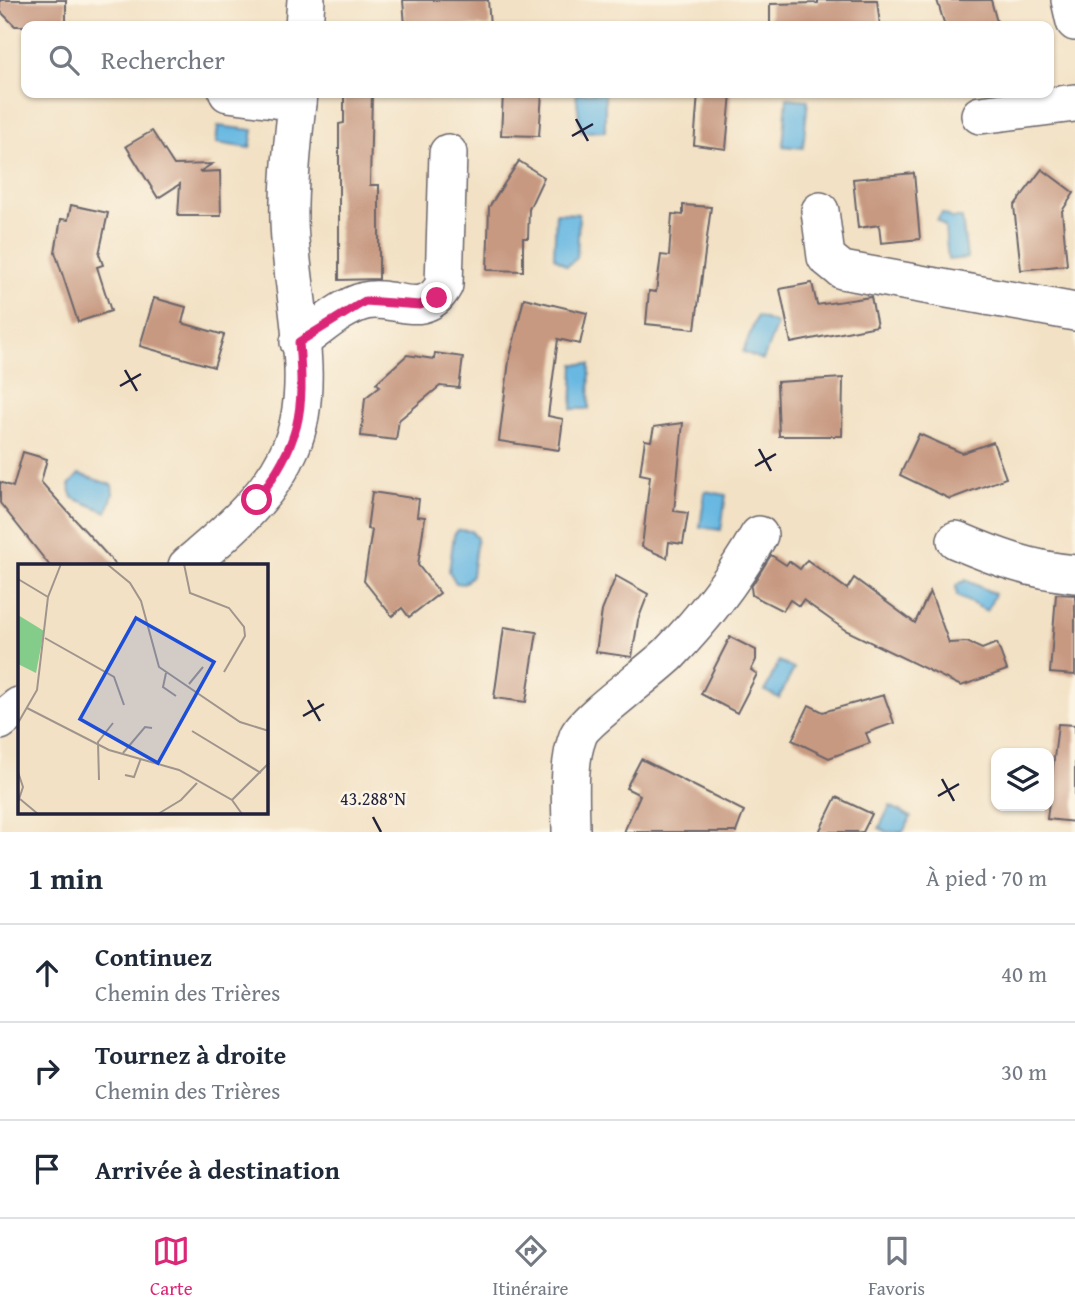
<!DOCTYPE html>
<html lang="fr">
<head>
<meta charset="utf-8">
<style>
  body { margin:0; font-family:"Gentium Book Plus",serif; background:#f2f2f3; color:#1f2937 }
  .controls { position:absolute; right:21px; bottom:21px; display:grid; overflow:hidden; border-radius:14px; box-shadow:0 2px 5px #0004 }
  .controls button { width:63px; height:63px; display:grid; place-items:center; padding:0; border:0; border-bottom:2px solid #e0e1e3; background:#fff; color:#1f2937; font:35px sans-serif }
  .stop { position:absolute; width:21px; height:21px; margin:-16px; border:5px solid #db2777; border-radius:50%; background:#fff }
  .stop.end { background:#db2777; border-color:#fff; box-shadow:0 2px 7px #0008 }
  .list { margin:0; padding:0; list-style:none }
  h2 { display:flex; justify-content:space-between; align-items:center; height:91px; margin:0; padding:0 28px; font-size:30px }
  h2 small { font-size:23px; font-weight:400; color:#747a83 }
  .list li { display:grid; grid-template-columns:46px 1fr auto; gap:21px; align-items:center; box-sizing:border-box; height:98px; padding:0 28px; border-top:2px solid #e0e1e3 }
  .list b { display:block; font-size:26px; white-space:nowrap }
  .list p { margin:0; font-size:23px; white-space:nowrap; color:#747a83 }
  .list em { font-size:23px; font-style:normal; color:#747a83 }
  .icon { flex:none; width:38px; height:38px; fill:none; stroke:currentColor; stroke-width:2; stroke-linecap:round; stroke-linejoin:round }
  .map { position:relative; flex:none; width:1075px; height:832px; overflow:hidden }
  .search { position:absolute; background:#fff; box-shadow:0 2px 5px #0004; left:21px; right:21px; top:21px; height:77px; display:flex; align-items:center; gap:18px; box-sizing:border-box; padding:0 24px; border-radius:14px; color:#747a83; font-size:26px }
  .sheet { height:385px; background:#fff }
  nav { display:flex; justify-content:space-around; align-items:center; box-sizing:border-box; height:98px; border-top:2px solid #e0e1e3; background:#fff; font-size:19px; color:#747a83 }
  nav a { display:grid; justify-items:center; gap:4px }
  nav .on { color:#db2777 }
  .map>svg:first-child { display:block }
  .water { fill:#67b8e2; stroke:#446d8e; stroke-width:2 }
  .building { fill:#c79981 }
  .lines { fill:none; stroke-linecap:round; stroke-linejoin:round }
  .minor-casing { stroke:#6b656b; stroke-width:40 }
  .minor { stroke:#fff; stroke-width:37 }
  .route { stroke:#db2777; stroke-width:9 }
  .ticks { fill:none; stroke:#22223b; stroke-width:2.5 }
  .inset-road { fill:none; stroke:#9f958d; stroke-width:2 }
  .view { fill:#1d4ed8; fill-opacity:0.15; stroke:#1d4ed8; stroke-width:3.5 }
  .inset-edge { fill:none; stroke:#22223b; stroke-width:3.5 }
  .ticks-label { font-size:18px; text-anchor:middle; fill:#22223b; stroke:#fcf5e5; stroke-width:5; stroke-linejoin:round; paint-order:stroke }
</style>
</head>
<body>
<div class="map">
<svg width="1075" height="832" viewBox="0 0 1075 832">
  <rect width="100%" height="100%" fill="#fcf5e5"/>
  <filter id="ink" filterUnits="userSpaceOnUse"><feTurbulence type="fractalNoise" baseFrequency=".0143" numOctaves="2"/><feDisplacementMap in="SourceGraphic" scale="14" xChannelSelector="R" yChannelSelector="G"/><feConvolveMatrix kernelMatrix="1 2 1 2 8 2 1 2 1" color-interpolation-filters="sRGB"/></filter>
  <filter id="wash" filterUnits="userSpaceOnUse"><feTurbulence type="fractalNoise" baseFrequency=".00686" numOctaves="4" result="noise"/><feDisplacementMap in="SourceGraphic" scale="28" xChannelSelector="R" yChannelSelector="G"/><feGaussianBlur stdDeviation="1.57" result="paint"/><feColorMatrix in="noise" values="0 0 0 0 0 0 0 0 0 0 0 0 0 0 0 0 0 1.4 0 .05"/><feComposite in="paint" operator="in"/></filter>
  <g filter="url(#wash)">
    <rect width="100%" height="100%" fill="#f2e1c4"/>
    <g class="water">
      <polygon points="576,93 605,93 605,131 581,132"/>
      <polygon points="787,98 808,100 803,148 783,146"/>
      <polygon points="218,126 253,130 250,148 216,143"/>
      <polygon points="556,213 579,214 577,258 567,266 554,257"/>
      <polygon points="942,213 951,218 962,218 967,258 948,260 945,227 937,220"/>
      <polygon points="757,316 777,324 763,360 743,352"/>
      <polygon points="574,364 590,364 589,409 572,409"/>
      <polygon points="79,474 112,485 113,494 107,512 73,498 69,485"/>
      <polygon points="705,491 726,495 721,530 700,527"/>
      <polygon points="458,530 471,531 477,538 472,575 464,584 456,583 449,571 454,535"/>
      <polygon points="966,580 995,594 987,611 957,596 956,585"/>
      <polygon points="779,661 794,669 779,698 765,691"/>
      <polygon points="890,806 911,817 903,832 887,832 879,828"/>
    </g>
    <g id="blocks">
      <g class="building">
        <polygon points="0,0 66,0 66,26 15,26 0,11"/>
        <polygon points="403,0 488,0 490,26 405,26"/>
        <polygon points="818,0 877,0 880,26 770,26 770,4 818,3"/>
        <polygon points="937,0 991,0 998,26 945,26"/>
        <polygon points="344,93 372,93 370,185 379,185 379,279 339,280 339,124 344,123"/>
        <polygon points="503,93 542,93 539,136 501,135"/>
        <polygon points="698,93 731,93 726,149 694,145"/>
        <polygon points="152,131 174,165 212,164 199,172 220,171 221,216 178,216 180,184 158,198 126,146"/>
        <polygon points="519,161 544,177 529,209 528,238 523,238 523,271 487,270 489,207"/>
        <polygon points="1042,169 1074,193 1062,211 1067,265 1021,270 1014,206"/>
        <polygon points="914,173 920,239 881,243 879,225 858,228 853,179"/>
        <polygon points="71,205 108,213 99,254 103,265 97,267 111,311 78,322 55,252 61,219 68,220"/>
        <polygon points="683,205 711,207 695,329 646,324 649,291 656,292 661,255 669,256 672,214 683,215"/>
        <polygon points="812,283 817,305 871,297 877,326 791,343 780,289"/>
        <polygon points="154,298 186,307 182,323 224,335 214,367 140,346"/>
        <polygon points="524,298 587,313 580,344 558,339 548,416 563,419 559,450 499,441 509,361"/>
        <polygon points="435,353 463,357 459,388 440,386 399,420 396,440 361,436 365,398 380,386 376,383 407,355 434,359"/>
        <polygon points="843,378 842,436 779,436 777,382"/>
        <polygon points="683,423 674,511 688,513 683,544 669,542 667,558 642,547 650,476 640,474 645,440 651,441 654,427"/>
        <polygon points="919,434 962,453 993,442 1006,478 950,499 900,475"/>
        <polygon points="23,452 47,459 41,482 117,566 50,566 0,503 0,482 13,487"/>
        <polygon points="372,492 419,499 417,516 425,517 418,565 440,593 409,617 402,608 392,616 364,581 372,530 367,529"/>
        <polygon points="771,555 786,565 789,561 800,569 807,560 847,589 854,578 915,623 930,591 949,643 967,642 982,649 997,643 1007,670 961,686 845,630 803,600 799,606 790,600 783,611 752,595 751,587"/>
        <polygon points="616,576 648,594 638,620 632,657 596,652 602,611"/>
        <polygon points="1056,594 1075,595 1075,675 1050,673"/>
        <polygon points="504,627 537,632 526,702 494,698"/>
        <polygon points="730,637 756,650 756,660 751,670 757,674 737,713 701,694"/>
        <polygon points="884,695 894,723 866,733 870,743 829,758 792,740 809,705 823,712"/>
        <polygon points="1058,724 1075,725 1075,822 1047,819"/>
        <polygon points="641,759 744,811 736,832 624,832 640,795 626,788"/>
        <polygon points="836,797 872,814 863,832 819,832"/>
      </g>
    </g>
  </g>
  <g filter="url(#ink)">
    <use href="#blocks" fill-opacity="0" stroke="#6b656b" stroke-width="2"/>
    <g class="lines">
      <g class="minor-casing">
        <g id="minor">
          <polyline points="1070,0 1075,22"/>
          <polyline points="304,26 306,0"/>
          <polyline points="228,93 297,102"/>
          <polyline points="980,115 1075,103"/>
          <polyline points="820,211 826,257 842,270 1075,312"/>
          <path d="M299,342c20,-13 42,-35 66,-41 29,-7 59,21 79,-16l4,-132"/>
          <path d="M956,540c40,17 75,30 119,34"/>
          <path d="M187,566c39,-33 84,-70 104,-119 28,-66 -1,-157 -2,-227 -1,-42 5,-85 9,-127"/>
          <polyline points="0,721 19,706"/>
          <path d="M571,832c0,-30 -4,-68 7,-96 5,-15 74,-65 91,-82 35,-36 65,-75 90,-119"/>
        </g>
      </g>
      <use href="#minor" class="minor"/>
    </g>
  </g>
  <g class="lines" filter="url(#ink)">
    <path class="route" d="M257,500c43,-59 48,-85 42,-158l66,-41 55,4 17,-7"/>
  </g>
  <path class="ticks" d="M576,119l12,22M572,136l21,-12M125,370l12,21M120,386l21,-12M759,449l12,22M755,466l21,-12M308,700l12,21M303,716l21,-12M942,779l12,22M938,796l21,-12M373,817l8,15"/>
  <g transform="translate(18 564)">
    <rect width="250" height="250" fill="#f2e1c4"/>
    <path d="M0,51l26,16 -8,42 -18,-9z" fill="#83cc89"/>
    <path class="inset-road" d="M89,0l23,19 11,18 18,66 81,55 29,9M166,0l6,29 39,15 15,19 1,9 -21,36M0,15l30,18M27,74l69,39 10,28M148,109l-3,14 13,9M171,120l14,-17M9,144l82,42 70,20 53,30 10,14M0,159l19,-33 11,-93 13,-33M174,167l69,42M105,189l22,-26 7,1M0,208l5,15 -5,15M107,211l9,2 7,-19M81,216l-1,-38 15,-19M2,235l18,15M214,236l37,-37M140,250l23,-14 16,-17"/>
    <path class="view" d="M118,54l78,44 -56,101 -78,-44z"/>
    <rect width="250" height="250" class="inset-edge"/>
  </g>
  <g class="ticks-label">
    <text x="373" y="805">43.288°N</text>
  </g>
</svg>
<div class="controls">
<button><svg class="icon" aria-label="layers" viewBox="0 0 24 24"><path d="M12 4l9 5-9 5-9-5zM3 14l9 5 9-5"/></svg></button>
</div>
<div class="stop" style="left:257px;top:500px"></div>
<div class="stop end" style="left:437px;top:298px"></div>
<div class="search"><svg class="icon" aria-label="search" viewBox="0 0 24 24"><circle cx="10" cy="10" r="6"/><path d="M15 15l6 6"/></svg>Rechercher</div>
</div>
<section class="sheet">
<h2>1 min<small>À pied · 70 m</small></h2>
<ul class="list">
<li><svg class="icon" aria-label="ahead" viewBox="0 0 24 24"><path d="M12 20V5M6 11l6-6 6 6"/></svg><div><b>Continuez</b><p>Chemin des Trières</p></div><em>40 m</em></li>
<li><svg class="icon" aria-label="right" viewBox="0 0 24 24"><path d="M7 20v-9h11M14 6l5 5-5 5"/></svg><div><b>Tournez à droite</b><p>Chemin des Trières</p></div><em>30 m</em></li>
<li><svg class="icon" aria-label="arrive" viewBox="0 0 24 24"><path d="M6 21V4h12l-3 4 3 4H6"/></svg><div><b>Arrivée à destination</b></div></li>
</ul>
</section>
<nav>
<a class="on"><svg class="icon" aria-label="map" viewBox="0 0 24 24"><path d="M3 6l6-2 6 2 6-2v14l-6 2-6-2-6 2zM9 4v14M15 6v14"/></svg>Carte</a>
<a><svg class="icon" aria-label="directions" viewBox="0 0 24 24"><path d="M12 3l9 9-9 9-9-9zM9 14v-3h6M13 9l2 2-2 2"/></svg>Itinéraire</a>
<a><svg class="icon" aria-label="saved" viewBox="0 0 24 24"><path d="M7 4h10v16l-5-4-5 4z"/></svg>Favoris</a>
</nav>
</body>
</html>
